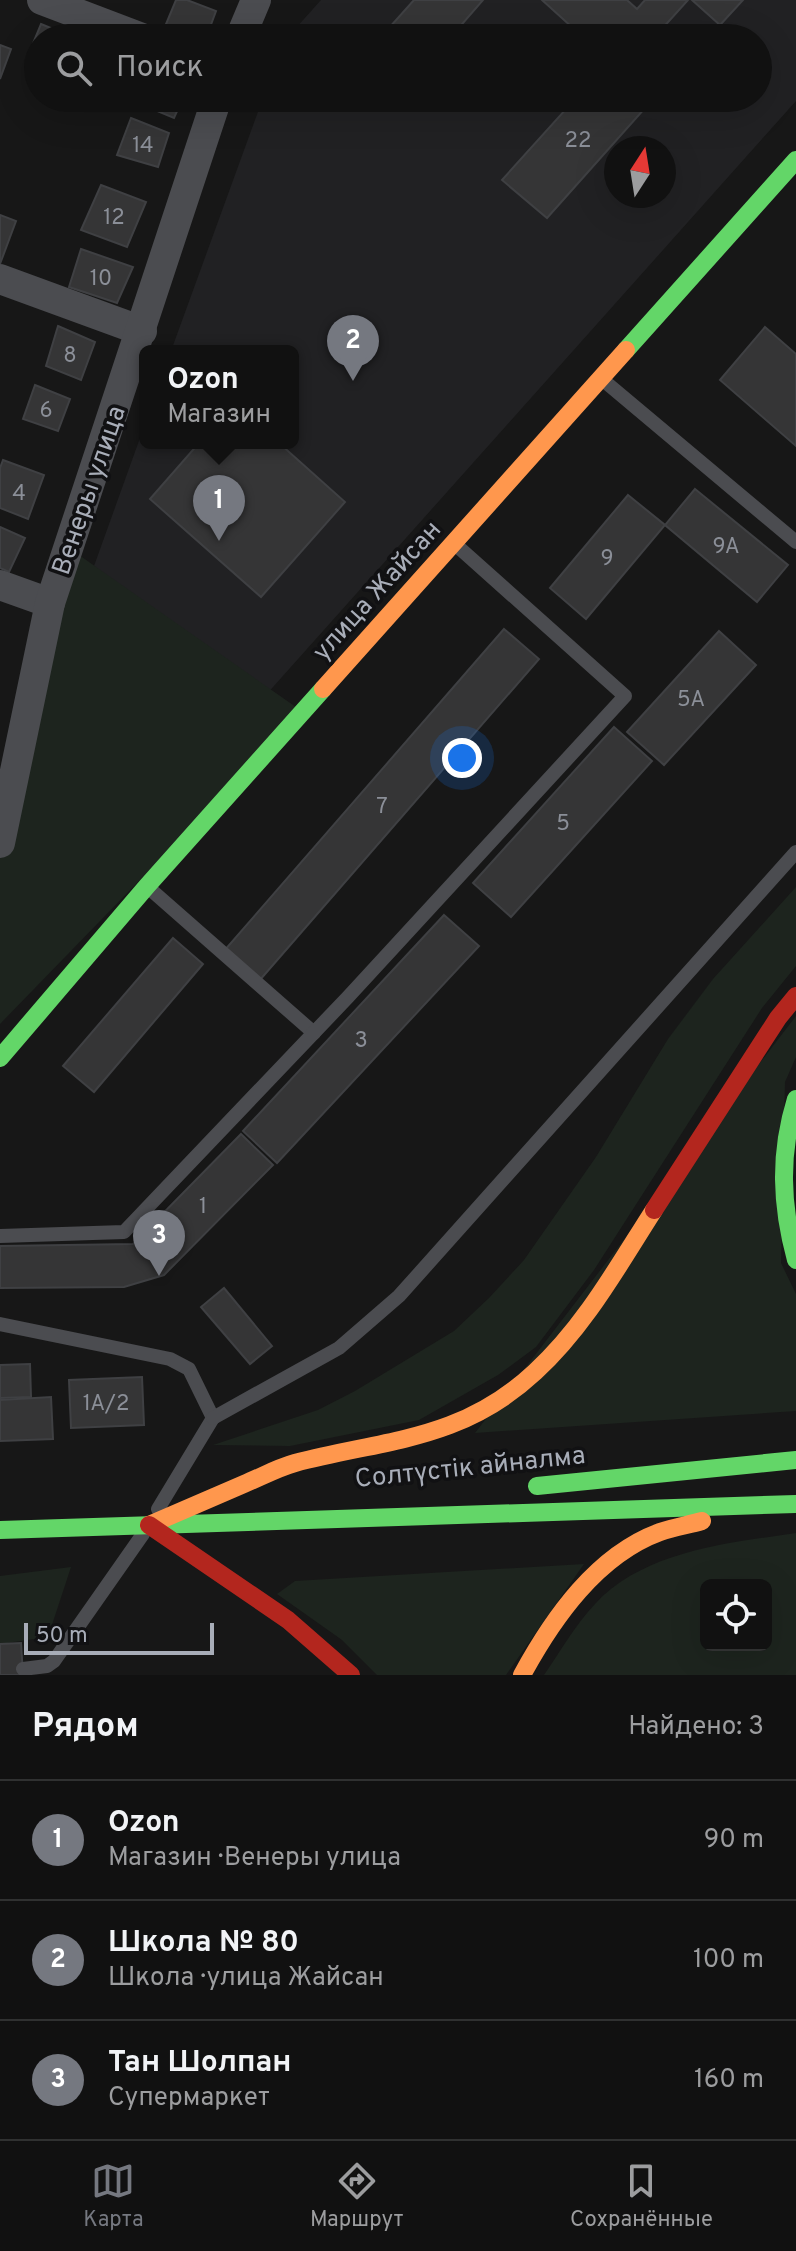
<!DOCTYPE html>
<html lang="ru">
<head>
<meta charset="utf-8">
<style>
  body { margin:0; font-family:Overpass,sans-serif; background:#1a1a1a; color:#f1f3f6 }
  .controls { position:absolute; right:24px; bottom:24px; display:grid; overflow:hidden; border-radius:12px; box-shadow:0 8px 32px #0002 }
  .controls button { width:72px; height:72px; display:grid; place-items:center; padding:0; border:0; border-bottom:2px solid #303131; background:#111; color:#f1f3f6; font:40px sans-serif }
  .compass { position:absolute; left:604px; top:136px; width:72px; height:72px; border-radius:50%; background:#111; box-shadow:0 8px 32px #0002; rotate:12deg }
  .scale { position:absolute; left:24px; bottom:20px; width:190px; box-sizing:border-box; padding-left:8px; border:4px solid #a8adb8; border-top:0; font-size:22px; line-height:28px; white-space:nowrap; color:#a8adb8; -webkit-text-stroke:6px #111113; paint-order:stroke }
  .you { position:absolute; left:462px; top:758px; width:28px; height:28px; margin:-20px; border:6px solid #fff; border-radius:50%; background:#1a73e8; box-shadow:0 0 0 12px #1a73e833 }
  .badge { display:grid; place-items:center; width:52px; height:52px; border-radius:50%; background:#757880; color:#fff; font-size:26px; font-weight:700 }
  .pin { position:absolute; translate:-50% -66px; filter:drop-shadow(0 2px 4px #0008) }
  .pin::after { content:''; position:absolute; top:42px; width:28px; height:24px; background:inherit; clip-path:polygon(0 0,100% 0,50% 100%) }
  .popup { position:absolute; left:139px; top:345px; width:160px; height:104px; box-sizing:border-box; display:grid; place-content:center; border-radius:12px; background:#111; filter:drop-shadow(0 2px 6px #0005); font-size:26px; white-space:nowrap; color:#9c9d9f }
  .popup b { font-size:30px; color:#f1f3f6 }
  .popup::after { content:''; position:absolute; left:50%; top:100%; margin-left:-16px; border:16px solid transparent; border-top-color:#111 }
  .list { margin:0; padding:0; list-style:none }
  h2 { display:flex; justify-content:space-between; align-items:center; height:104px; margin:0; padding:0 32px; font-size:34px }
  h2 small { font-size:26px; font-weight:400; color:#9c9d9f }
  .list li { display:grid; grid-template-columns:52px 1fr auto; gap:24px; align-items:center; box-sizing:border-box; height:120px; padding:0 32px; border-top:2px solid #303131 }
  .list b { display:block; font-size:30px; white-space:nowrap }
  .list p { margin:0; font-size:26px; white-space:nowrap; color:#9c9d9f }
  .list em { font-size:26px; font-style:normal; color:#9c9d9f }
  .icon { flex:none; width:44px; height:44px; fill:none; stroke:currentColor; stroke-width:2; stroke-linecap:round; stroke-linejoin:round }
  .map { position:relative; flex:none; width:796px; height:1675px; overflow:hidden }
  .search { position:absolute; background:#111; box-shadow:0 8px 32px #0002; left:24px; right:24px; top:24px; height:88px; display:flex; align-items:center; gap:20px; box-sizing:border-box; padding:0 28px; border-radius:44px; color:#9c9d9f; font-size:30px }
  .sheet { height:464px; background:#111 }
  nav { display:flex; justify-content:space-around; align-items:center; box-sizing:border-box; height:112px; border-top:2px solid #303131; background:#111; font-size:22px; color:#9c9d9f }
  nav a { display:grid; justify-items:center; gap:4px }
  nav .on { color:#757880 }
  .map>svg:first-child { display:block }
  .built { fill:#212123; fill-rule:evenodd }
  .green { fill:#1d241e; fill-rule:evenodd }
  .building { fill:#353536; stroke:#3f4043; stroke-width:2 }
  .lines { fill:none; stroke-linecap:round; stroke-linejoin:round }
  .lane { stroke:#4b4c50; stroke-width:14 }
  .street { stroke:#4b4c50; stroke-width:30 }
  .fast { stroke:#63d668; stroke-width:18 }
  .slow { stroke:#ff974d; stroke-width:18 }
  .jam { stroke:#b3261e; stroke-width:18 }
  .labels { text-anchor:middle; stroke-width:7; stroke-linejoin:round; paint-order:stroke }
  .number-label { font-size:22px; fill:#8b8f98 }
  .street-label { font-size:26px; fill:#a8adb8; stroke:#111113 }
</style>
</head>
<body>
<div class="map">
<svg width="796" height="1675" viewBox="0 0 796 1675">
  <rect width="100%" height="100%" fill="#171717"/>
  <path class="built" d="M321,0h475v101l-531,595 -171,-130 51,-142v19h148v-92h-122l92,-253h495v-60h-471zM616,148h48v48h-48z"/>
  <g class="green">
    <polygon points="69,548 303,712 0,1024 0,858"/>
    <polygon points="796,887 796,966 762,1008 594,1270 536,1347 498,1375 419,1420 290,1446 213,1445 318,1410 355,1391 454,1331 489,1298 524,1260 596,1157 668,1039 713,979"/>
    <polygon points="796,1016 796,1057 785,1082 781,1263 796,1294 796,1411 475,1433"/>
    <path d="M796,1533v142h-252c16,-23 31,-50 51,-71 49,-53 133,-61 201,-71zM706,1585h60v60h-60z"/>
    <polygon points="584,1564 506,1675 377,1675 342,1640 277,1594 295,1581"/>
    <polygon points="71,1567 48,1637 0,1644 0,1576"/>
  </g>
  <g class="building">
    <polygon points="176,0 187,0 216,11 206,38 189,38 164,29"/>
    <polygon points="414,0 483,0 450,38 380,38"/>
    <polygon points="542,0 627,0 637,9 645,0 688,0 660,31 667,38 584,38"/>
    <polygon points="692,0 743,0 720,25"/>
    <polygon points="41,24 75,38 38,38 38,62 27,58"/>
    <polygon points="0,45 11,49 0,79"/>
    <polygon points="134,98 183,98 174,118 133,101"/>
    <polygon points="576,98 654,98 547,218 502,180"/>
    <polygon points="131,118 169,133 158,167 117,155"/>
    <polygon points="101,185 146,202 127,247 81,230"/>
    <polygon points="0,215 16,221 0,264"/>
    <polygon points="81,249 133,267 117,303 69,287"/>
    <polygon points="58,326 95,342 81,380 46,366"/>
    <polygon points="765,327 796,354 796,446 720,380"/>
    <polygon points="35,385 70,399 58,431 23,419"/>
    <polygon points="199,443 279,443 345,502 261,597 150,499"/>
    <polygon points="3,460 44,475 28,519 0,508 0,468"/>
    <polygon points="695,489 788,565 757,602 665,525"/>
    <polygon points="628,495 665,525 586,619 550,588"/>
    <polygon points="0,527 25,538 9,572 0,568"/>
    <polygon points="504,629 539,659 259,981 224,951"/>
    <polygon points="719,631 756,665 664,765 627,732"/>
    <polygon points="614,727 652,761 511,917 473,883"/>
    <polygon points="444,915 479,946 277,1163 243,1131"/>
    <polygon points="173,938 203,964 94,1092 63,1066"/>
    <polygon points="241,1134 273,1165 164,1275 124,1287 0,1288 0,1246 133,1244"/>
    <polygon points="224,1288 272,1346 250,1364 201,1307"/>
    <polygon points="30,1364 31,1397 0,1398 0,1365"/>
    <polygon points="142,1377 144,1425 71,1428 69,1380"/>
    <polygon points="51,1397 53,1439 0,1441 0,1400"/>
    <polygon points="21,1643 23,1675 0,1675 0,1644"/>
  </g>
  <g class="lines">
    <g class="lane">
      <polyline points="603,380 796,542"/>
      <polyline points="150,889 314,1033"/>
      <polyline points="0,1236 124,1232 348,997 625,696 456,545"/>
      <polyline points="0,1324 170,1359 189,1369 213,1418 158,1509"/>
      <polyline points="213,1418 339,1348 399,1296 796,852"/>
      <polyline points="23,1669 47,1666 54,1661 143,1534"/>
    </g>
    <g class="street">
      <polyline points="42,0 142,38"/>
      <polyline points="240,38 256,0"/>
      <polyline points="0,279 142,331"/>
      <polyline points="0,585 50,603"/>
      <polyline points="0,843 50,603 217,98"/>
    </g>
    <g class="fast">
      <polyline points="626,350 796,160"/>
      <polyline points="0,1058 147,886 323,689"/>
      <path d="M796,1099c-17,55 -15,106 0,161"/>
      <polyline points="537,1486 796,1460"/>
      <polyline points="0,1530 796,1504"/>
    </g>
    <g class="slow">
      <polyline points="323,689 626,350"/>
      <path d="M149,1525c32,-14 63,-27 95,-41 17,-7 33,-16 51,-21 91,-24 166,-22 240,-91 50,-46 83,-106 119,-162"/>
      <path d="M522,1675c31,-57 75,-120 138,-143 14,-5 28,-7 42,-11"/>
    </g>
    <g class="jam">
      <polyline points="654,1210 778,1018 796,996"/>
      <polyline points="149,1525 288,1620 351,1675"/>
    </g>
  </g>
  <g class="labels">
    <g class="number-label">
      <text x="578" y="147">22</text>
      <text x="143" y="152">14</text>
      <text x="114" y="224">12</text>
      <text x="101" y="285">10</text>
      <text x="70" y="362">8</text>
      <text x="46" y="417">6</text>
      <text x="19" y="500">4</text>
      <text x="726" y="553">9А</text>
      <text x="607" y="565">9</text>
      <text x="691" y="706">5А</text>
      <text x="382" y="813">7</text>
      <text x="563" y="830">5</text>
      <text x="361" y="1047">3</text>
      <text x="203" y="1213">1</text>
      <text x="106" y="1410">1А/2</text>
    </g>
    <g class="street-label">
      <text transform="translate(88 490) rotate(-71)" y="9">Венеры улица</text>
      <text transform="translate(376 590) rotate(-48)" y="9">улица Жайсан</text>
      <text transform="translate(470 1466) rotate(-6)" y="9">Солтүстік айналма</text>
    </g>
  </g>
</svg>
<div class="controls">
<button><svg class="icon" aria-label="locate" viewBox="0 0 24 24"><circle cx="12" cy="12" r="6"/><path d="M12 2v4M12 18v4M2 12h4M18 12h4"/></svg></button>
</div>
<svg class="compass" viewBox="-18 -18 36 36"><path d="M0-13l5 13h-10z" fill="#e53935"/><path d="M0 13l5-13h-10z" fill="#9c9d9f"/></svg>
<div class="scale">50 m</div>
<div class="you"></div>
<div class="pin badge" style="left:219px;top:541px">1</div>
<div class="popup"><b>Ozon</b>Магазин</div>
<div class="pin badge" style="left:353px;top:381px">2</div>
<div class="pin badge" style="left:159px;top:1276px">3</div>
<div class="search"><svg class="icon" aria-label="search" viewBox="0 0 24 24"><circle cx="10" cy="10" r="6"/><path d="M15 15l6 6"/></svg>Поиск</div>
</div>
<section class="sheet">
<h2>Рядом<small>Найдено: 3</small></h2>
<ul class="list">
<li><span class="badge">1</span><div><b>Ozon</b><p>Магазин · Венеры улица</p></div><em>90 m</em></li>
<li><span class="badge">2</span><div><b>Школа № 80</b><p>Школа · улица Жайсан</p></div><em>100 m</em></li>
<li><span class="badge">3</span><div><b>Тан Шолпан</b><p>Супермаркет</p></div><em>160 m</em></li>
</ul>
</section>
<nav>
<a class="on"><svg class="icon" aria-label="map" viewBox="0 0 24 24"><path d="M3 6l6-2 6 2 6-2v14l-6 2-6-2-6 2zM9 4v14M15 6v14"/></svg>Карта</a>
<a><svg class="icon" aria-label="directions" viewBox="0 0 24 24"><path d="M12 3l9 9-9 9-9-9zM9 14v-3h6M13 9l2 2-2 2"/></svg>Маршрут</a>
<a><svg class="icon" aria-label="saved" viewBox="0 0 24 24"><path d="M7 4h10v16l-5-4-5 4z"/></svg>Сохранённые</a>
</nav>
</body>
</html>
